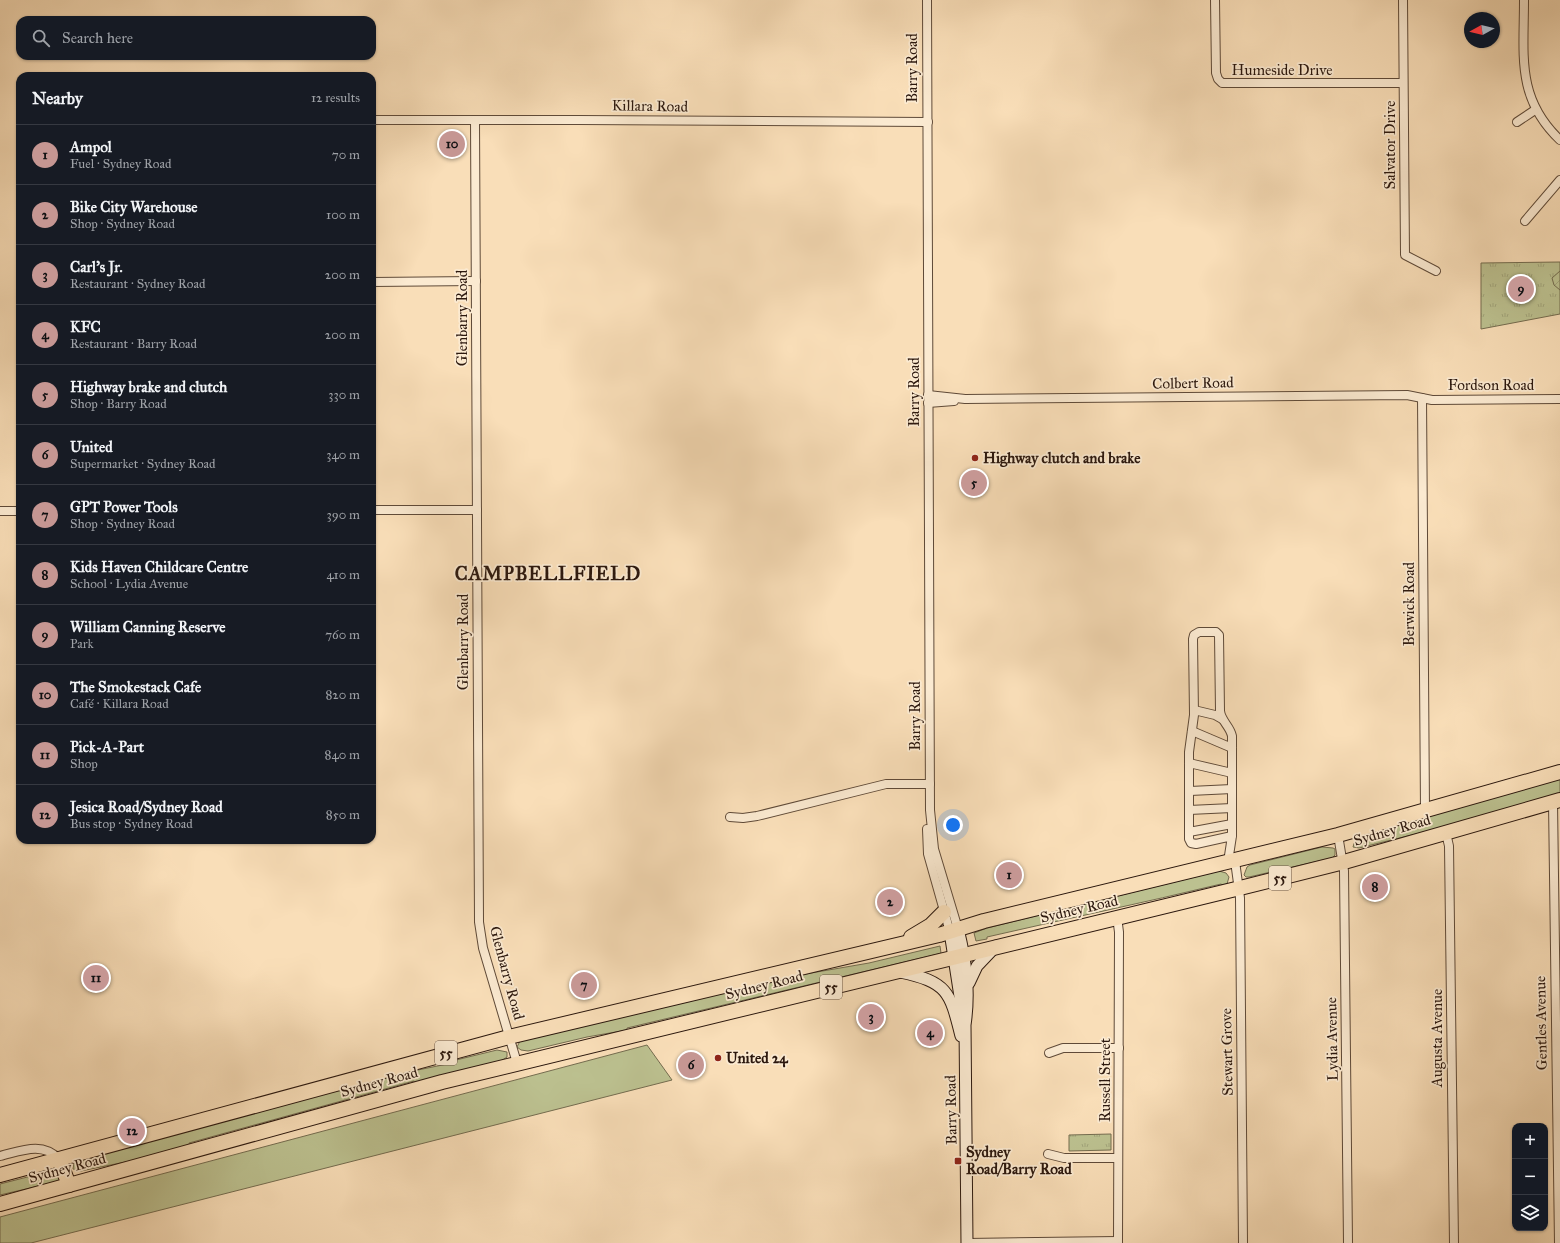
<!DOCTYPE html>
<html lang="en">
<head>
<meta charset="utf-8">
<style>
  body { margin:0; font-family:"IM FELL Great Primer",serif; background:#20242c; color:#f1f3f6 }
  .controls { position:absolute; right:12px; bottom:12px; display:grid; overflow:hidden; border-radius:8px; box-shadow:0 1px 3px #0004 }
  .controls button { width:36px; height:36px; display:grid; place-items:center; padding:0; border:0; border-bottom:1px solid #363941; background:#171b24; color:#f1f3f6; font:20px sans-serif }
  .compass { position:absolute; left:1464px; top:12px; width:36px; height:36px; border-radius:50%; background:#171b24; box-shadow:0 1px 3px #0004; rotate:262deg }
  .you { position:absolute; left:953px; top:825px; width:14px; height:14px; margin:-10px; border:3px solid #fff; border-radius:50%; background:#1a73e8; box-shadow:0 0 0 6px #1a73e833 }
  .badge { display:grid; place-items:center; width:26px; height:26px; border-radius:50%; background:#c59692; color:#111; font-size:13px; font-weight:700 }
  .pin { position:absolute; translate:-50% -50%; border:2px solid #fff; box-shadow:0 1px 4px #0006 }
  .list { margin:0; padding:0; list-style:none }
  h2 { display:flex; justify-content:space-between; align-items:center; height:52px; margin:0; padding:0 16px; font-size:17px }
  h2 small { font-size:13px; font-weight:400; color:#9ea1a6 }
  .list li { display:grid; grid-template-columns:26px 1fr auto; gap:12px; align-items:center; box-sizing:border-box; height:60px; padding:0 16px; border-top:1px solid #363941 }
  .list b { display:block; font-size:15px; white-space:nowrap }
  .list p { margin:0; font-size:13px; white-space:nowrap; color:#9ea1a6 }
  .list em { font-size:13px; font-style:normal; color:#9ea1a6 }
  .icon { flex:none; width:22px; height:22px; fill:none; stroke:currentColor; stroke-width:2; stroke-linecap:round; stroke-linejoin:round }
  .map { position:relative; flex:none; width:1560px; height:1243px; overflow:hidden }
  .search { position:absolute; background:#171b24; box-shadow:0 1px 3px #0004; left:16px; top:16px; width:360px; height:44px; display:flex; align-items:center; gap:10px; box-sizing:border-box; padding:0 14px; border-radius:12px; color:#9ea1a6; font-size:15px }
  .panel { position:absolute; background:#171b24; box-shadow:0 1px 3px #0004; left:16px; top:72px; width:360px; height:772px; border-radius:12px }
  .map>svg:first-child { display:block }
  .grass { fill:#bcc190; stroke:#746c4f }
  .park { fill:url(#park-tufts); stroke:#746c4f }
  .garden { fill:url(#garden-furrows); stroke:#746c4f }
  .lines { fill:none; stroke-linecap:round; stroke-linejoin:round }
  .street-casing { stroke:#5f4a38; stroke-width:10 }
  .secondary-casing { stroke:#2c180e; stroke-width:13 }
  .highway-casing { stroke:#2c180e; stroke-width:16 }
  .street { stroke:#fbead1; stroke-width:8 }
  .secondary { stroke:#fbead1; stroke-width:11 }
  .highway { stroke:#f9deb8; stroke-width:14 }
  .poi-dot { fill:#8f2418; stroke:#fbead1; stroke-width:1.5 }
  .labels { text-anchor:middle; stroke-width:3.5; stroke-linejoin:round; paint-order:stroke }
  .shield { fill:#fbead1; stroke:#6a5748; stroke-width:1 }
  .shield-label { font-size:14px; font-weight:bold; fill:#2c180e }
  .street-label { font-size:15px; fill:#2c180e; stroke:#fbead1 }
  .poi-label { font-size:15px; font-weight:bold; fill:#2c180e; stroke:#fbead1; text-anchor:start }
  .district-label { font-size:19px; font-weight:bold; letter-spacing:1px; fill:#2c180e; stroke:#fbead1 }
</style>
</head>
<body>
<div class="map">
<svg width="1560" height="1243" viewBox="0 0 1560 1243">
  <defs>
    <pattern id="park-tufts" width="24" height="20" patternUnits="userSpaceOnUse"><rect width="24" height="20" fill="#bcc190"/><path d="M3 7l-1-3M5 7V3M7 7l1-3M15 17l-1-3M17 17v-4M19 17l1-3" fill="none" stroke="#a2a57b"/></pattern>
    <pattern id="garden-furrows" width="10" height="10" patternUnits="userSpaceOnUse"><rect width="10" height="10" fill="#bcc190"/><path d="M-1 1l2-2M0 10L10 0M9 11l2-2" fill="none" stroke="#a2a57b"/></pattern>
  </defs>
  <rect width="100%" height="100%" fill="#f9deb8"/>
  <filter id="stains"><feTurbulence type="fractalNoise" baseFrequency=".005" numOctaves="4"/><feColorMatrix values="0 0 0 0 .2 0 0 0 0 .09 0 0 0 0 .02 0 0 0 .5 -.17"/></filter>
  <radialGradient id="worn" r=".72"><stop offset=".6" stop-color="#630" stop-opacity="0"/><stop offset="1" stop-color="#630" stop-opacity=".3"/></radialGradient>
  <g class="grass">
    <path d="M1560,777v17l-108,31 -93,23 -6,-1c1,-10 18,-13 26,-16z"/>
    <polygon points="1322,847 1333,848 1335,849 1335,855 1332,858 1249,877 1246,877 1244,875 1247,867 1250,865"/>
    <path d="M1219,871l7,2 3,4 -2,7 -3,2 -3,-2c-78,19 -156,35 -234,53v2l-11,2 -2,-8 13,-5z"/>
    <polygon points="940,946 941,953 938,954 627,1028 627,1030 587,1037 528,1051 521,1050 517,1047 520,1041 788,977 869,963"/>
    <polygon points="647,1045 672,1080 31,1243 0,1243 0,1217"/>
    <polygon points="497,1050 507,1052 507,1057 501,1061 415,1084 414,1081 189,1143 190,1146 145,1158 81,1171 73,1169 74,1163 81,1159 379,1078 452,1063 452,1061"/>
    <polygon points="47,1172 57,1172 61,1176 60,1181 0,1195 0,1184"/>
  </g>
  <g class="park">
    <polygon points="1560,262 1560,314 1481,329 1481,263"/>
    <polygon points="1111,1134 1111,1150 1069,1151 1069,1135"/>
  </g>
  <polygon class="garden" points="1560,271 1560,290 1554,285 1552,278"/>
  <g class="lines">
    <g class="street-casing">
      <g id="street">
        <polyline points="927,0 930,810 934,849 958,929"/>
        <polyline points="1215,0 1216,73 1218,79 1222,83 1403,83"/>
        <polyline points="1403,0 1405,255 1436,271"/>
        <path d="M1524,0c0,56 -8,98 36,140"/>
        <polyline points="372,120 579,120 928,122"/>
        <polyline points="475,120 479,922 483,948 517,1063"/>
        <polyline points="1517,122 1535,110"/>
        <polyline points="1525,221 1560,180"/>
        <polyline points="372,282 476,281"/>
        <polyline points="928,395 965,399 1407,395 1432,400 1560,399"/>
        <polyline points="1422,398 1425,810"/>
        <polyline points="928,403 954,401"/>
        <polyline points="372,510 477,510"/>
        <polyline points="0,511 20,511"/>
        <polyline points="1194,710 1215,715 1222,719"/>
        <polyline points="1192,731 1232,748"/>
        <polyline points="1189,763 1232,773"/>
        <polyline points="1190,791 1232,789"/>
        <polyline points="1553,802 1559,1243"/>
        <polyline points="1189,810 1232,808"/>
        <polyline points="730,817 743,818 757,816 886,784 930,784"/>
        <polyline points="927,829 928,854 950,932"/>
        <polyline points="1189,832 1232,824"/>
        <polyline points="1446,833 1449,846 1454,1243"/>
        <polyline points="1338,835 1344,871 1348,1243"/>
        <polyline points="1235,861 1240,898 1243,1243"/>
        <path d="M1228,862l4,-26v-100c-2,-10 -11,-15 -12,-25l-1,-76 -3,-3h-17l-5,3 -1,4 1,76 -5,37v87l2,4 5,1 36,-8"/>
        <polyline points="1117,917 1119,932 1118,1243"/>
        <polyline points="1049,1053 1063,1048 1119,1048"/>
        <polyline points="1048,1154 1064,1158 1118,1158"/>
        <path d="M0,1156c21,-5 42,-15 59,3"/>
        <polyline points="967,1243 1118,1241"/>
      </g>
    </g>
    <g class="secondary-casing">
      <g id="secondary">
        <path d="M958,929c8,32 12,62 7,96l2,218"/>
        <polyline points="950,932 963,1016"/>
        <path d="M900,972c48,10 50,20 61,64"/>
        <polyline points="969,983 977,966 996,946"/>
      </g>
    </g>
    <g class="highway-casing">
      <g id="highway">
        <polyline points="911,937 931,925 944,912"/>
        <polyline points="59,1159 69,1185"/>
        <polyline points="0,1175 509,1037 939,935 984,921 1338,835 1560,772"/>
        <polyline points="0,1204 442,1082 1240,888 1344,862 1560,800"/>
      </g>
    </g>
    <use href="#street" class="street"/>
    <use href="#secondary" class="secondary"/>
    <use href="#highway" class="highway"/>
  </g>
  <g class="poi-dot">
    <circle cx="975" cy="458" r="4"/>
    <circle cx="718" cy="1058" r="4"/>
    <rect x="954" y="1157" width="8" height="8" rx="2"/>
  </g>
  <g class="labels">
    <g class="shield">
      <rect x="1269" y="866" width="22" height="24" rx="3"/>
      <rect x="820" y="975" width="22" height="24" rx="3"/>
      <rect x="435" y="1041" width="22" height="24" rx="3"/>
    </g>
    <g class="shield-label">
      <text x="1280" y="883">55</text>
      <text x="831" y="992">55</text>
      <text x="446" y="1058">55</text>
    </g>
    <g class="street-label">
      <text transform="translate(912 68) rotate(-90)" y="5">Barry Road</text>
      <text x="1282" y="75">Humeside Drive</text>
      <text transform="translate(650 106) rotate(1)" y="5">Killara Road</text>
      <text transform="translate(1390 145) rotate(-90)" y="5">Salvator Drive</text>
      <text transform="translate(462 318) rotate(-90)" y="5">Glenbarry Road</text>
      <text transform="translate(1193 383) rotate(-1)" y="5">Colbert Road</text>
      <text x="1491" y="390">Fordson Road</text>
      <text transform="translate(914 392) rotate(-90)" y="5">Barry Road</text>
      <text transform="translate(1409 604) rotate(-90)" y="5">Berwick Road</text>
      <text transform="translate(463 642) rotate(-90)" y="5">Glenbarry Road</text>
      <text transform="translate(915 716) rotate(-90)" y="5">Barry Road</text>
      <text transform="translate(1392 830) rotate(-16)" y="5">Sydney Road</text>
      <text transform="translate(1079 909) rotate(-13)" y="5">Sydney Road</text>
      <text transform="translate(507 973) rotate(75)" y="5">Glenbarry Road</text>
      <text transform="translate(764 985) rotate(-14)" y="5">Sydney Road</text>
      <text transform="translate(1541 1023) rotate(-91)" y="5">Gentles Avenue</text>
      <text transform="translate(1437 1038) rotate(-90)" y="5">Augusta Avenue</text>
      <text transform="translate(1332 1039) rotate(-91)" y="5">Lydia Avenue</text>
      <text transform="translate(1227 1052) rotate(-91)" y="5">Stewart Grove</text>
      <text transform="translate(1105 1080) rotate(-90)" y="5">Russell Street</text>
      <text transform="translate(379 1082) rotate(-15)" y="5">Sydney Road</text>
      <text transform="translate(951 1110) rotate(-91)" y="5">Barry Road</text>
      <text transform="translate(67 1168) rotate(-15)" y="5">Sydney Road</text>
    </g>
    <g class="poi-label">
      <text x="983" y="463">Highway clutch and brake</text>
      <text x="726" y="1063">United 24</text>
      <text x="966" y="1157">Sydney<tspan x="966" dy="17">Road/Barry Road</tspan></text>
    </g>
    <g class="district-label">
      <text x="548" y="580">CAMPBELLFIELD</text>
    </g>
  </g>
  <rect width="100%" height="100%" filter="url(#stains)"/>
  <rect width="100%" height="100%" fill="url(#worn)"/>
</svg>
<div class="controls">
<button>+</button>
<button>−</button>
<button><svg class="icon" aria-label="layers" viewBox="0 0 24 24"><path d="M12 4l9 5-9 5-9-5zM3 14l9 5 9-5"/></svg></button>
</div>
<svg class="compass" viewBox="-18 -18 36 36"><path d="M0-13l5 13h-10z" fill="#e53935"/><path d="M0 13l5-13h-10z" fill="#9ea1a6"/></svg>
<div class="you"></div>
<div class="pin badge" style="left:1009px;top:875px">1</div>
<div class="pin badge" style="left:890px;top:902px">2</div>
<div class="pin badge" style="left:871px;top:1017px">3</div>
<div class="pin badge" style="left:930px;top:1033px">4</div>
<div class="pin badge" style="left:974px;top:483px">5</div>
<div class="pin badge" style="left:691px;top:1065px">6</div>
<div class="pin badge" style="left:584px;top:985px">7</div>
<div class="pin badge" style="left:1375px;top:887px">8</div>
<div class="pin badge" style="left:1521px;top:289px">9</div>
<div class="pin badge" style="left:452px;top:144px">10</div>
<div class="pin badge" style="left:96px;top:978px">11</div>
<div class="pin badge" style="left:132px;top:1131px">12</div>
<div class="search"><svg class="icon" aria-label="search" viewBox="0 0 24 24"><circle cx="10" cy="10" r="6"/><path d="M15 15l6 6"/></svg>Search here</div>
<section class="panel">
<h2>Nearby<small>12 results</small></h2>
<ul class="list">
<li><span class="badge">1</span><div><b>Ampol</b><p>Fuel · Sydney Road</p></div><em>70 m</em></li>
<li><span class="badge">2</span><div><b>Bike City Warehouse</b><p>Shop · Sydney Road</p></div><em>100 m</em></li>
<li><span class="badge">3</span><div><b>Carl's Jr.</b><p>Restaurant · Sydney Road</p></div><em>200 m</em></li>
<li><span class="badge">4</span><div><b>KFC</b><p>Restaurant · Barry Road</p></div><em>200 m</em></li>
<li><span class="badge">5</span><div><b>Highway brake and clutch</b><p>Shop · Barry Road</p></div><em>330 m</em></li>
<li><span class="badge">6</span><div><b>United</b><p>Supermarket · Sydney Road</p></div><em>340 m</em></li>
<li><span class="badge">7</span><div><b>GPT Power Tools</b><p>Shop · Sydney Road</p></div><em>390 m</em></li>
<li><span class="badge">8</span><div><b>Kids Haven Childcare Centre</b><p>School · Lydia Avenue</p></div><em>410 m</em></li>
<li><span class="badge">9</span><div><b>William Canning Reserve</b><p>Park</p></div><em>760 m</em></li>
<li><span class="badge">10</span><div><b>The Smokestack Cafe</b><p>Café · Killara Road</p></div><em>820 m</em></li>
<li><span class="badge">11</span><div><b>Pick-A-Part</b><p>Shop</p></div><em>840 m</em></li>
<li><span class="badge">12</span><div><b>Jesica Road/Sydney Road</b><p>Bus stop · Sydney Road</p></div><em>850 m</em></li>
</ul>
</section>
</div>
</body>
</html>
